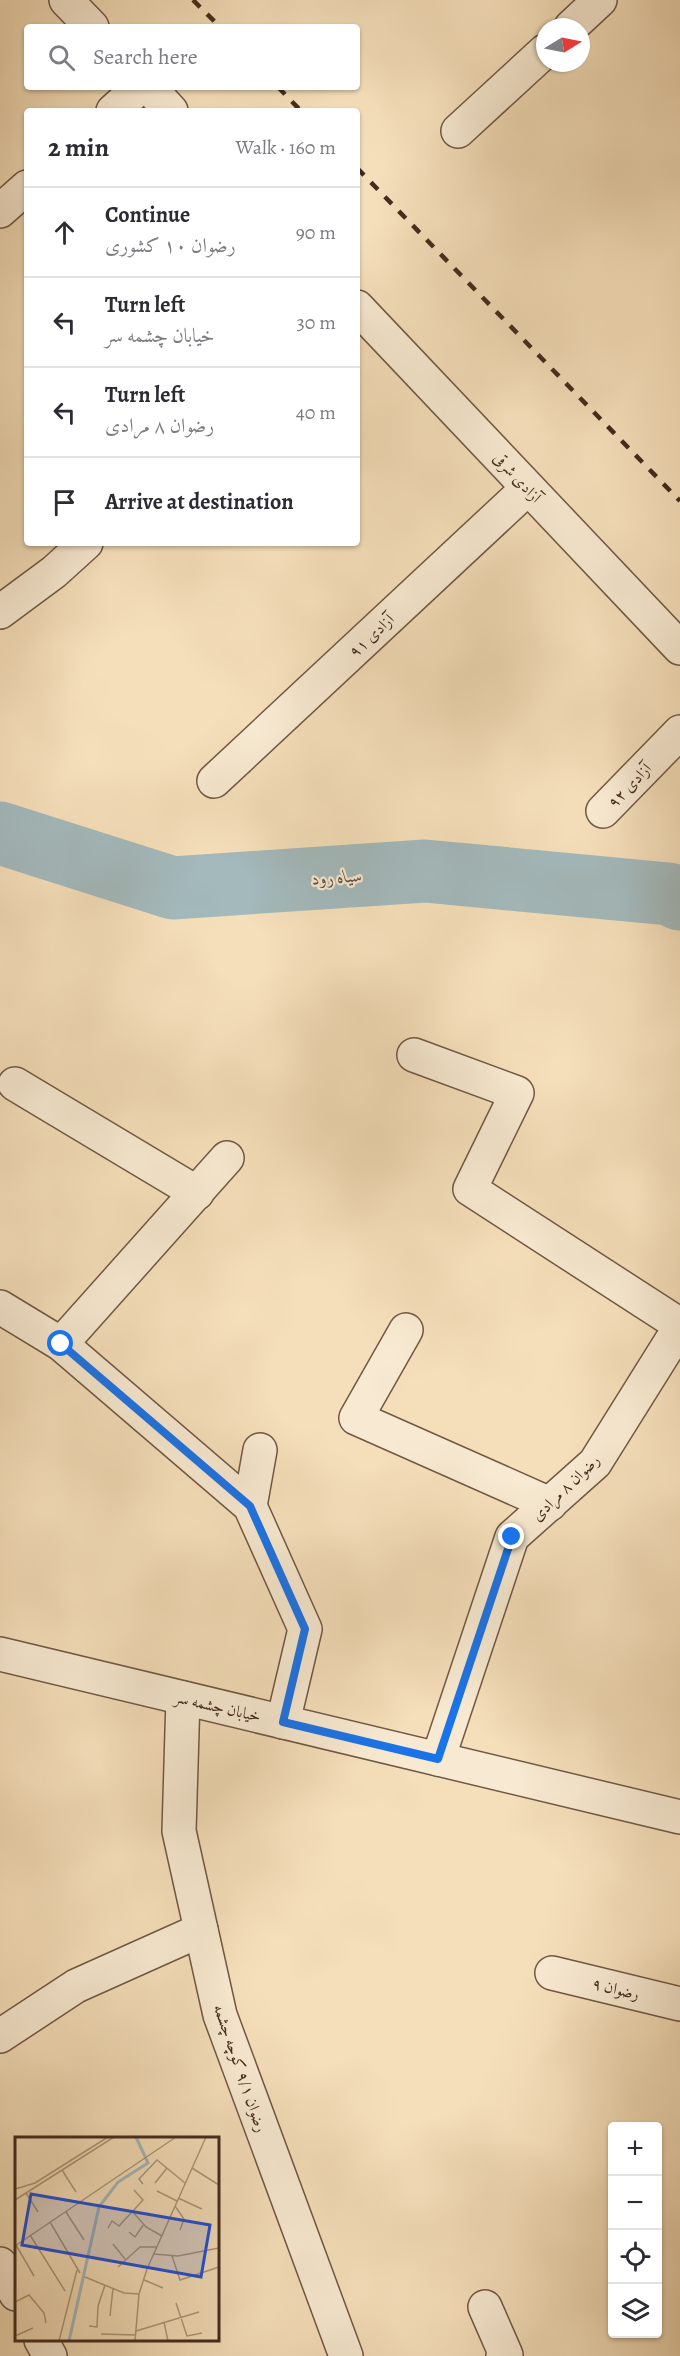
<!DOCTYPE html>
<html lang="en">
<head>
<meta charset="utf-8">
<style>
  body { margin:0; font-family:Alegreya,Amiri,serif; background:#f2f2f3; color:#2b2b33 }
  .controls { position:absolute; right:18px; bottom:18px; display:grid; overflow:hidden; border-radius:6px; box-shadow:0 2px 4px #0004 }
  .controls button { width:54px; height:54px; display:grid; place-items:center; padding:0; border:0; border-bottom:2px solid #e1e1e2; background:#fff; color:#2b2b33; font:30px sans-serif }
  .compass { position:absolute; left:536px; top:18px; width:54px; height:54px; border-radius:50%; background:#fff; box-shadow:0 2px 4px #0004; rotate:80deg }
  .stop { position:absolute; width:18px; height:18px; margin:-14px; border:4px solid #1a73e8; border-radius:50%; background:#fff }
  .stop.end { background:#1a73e8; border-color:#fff; box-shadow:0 2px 6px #0008 }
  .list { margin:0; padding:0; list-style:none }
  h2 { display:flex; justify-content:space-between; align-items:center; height:78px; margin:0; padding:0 24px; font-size:26px }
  h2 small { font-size:20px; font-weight:400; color:#7c7c81 }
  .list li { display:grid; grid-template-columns:39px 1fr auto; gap:18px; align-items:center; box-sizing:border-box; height:90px; padding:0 24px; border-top:2px solid #e1e1e2 }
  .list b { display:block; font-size:22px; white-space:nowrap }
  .list p { margin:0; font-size:20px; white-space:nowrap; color:#7c7c81 }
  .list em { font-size:20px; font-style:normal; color:#7c7c81 }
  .icon { flex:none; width:33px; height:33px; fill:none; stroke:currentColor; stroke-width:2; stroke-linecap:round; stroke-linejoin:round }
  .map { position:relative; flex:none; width:680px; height:2356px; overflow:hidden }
  .search { position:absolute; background:#fff; box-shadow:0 2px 4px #0004; left:24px; top:24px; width:336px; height:66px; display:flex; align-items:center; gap:15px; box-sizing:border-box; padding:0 21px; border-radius:6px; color:#7c7c81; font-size:22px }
  .panel { position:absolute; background:#fff; box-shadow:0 2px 4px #0004; left:24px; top:108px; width:336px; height:438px; border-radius:6px }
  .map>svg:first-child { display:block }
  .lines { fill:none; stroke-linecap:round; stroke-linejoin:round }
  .river { stroke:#a3b9bc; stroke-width:63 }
  .minor-casing { stroke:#705844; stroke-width:36 }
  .minor { stroke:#f8ead2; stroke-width:33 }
  .rail { stroke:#432b1d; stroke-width:4.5; stroke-dasharray:10 10; stroke-linecap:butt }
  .route { stroke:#1a73e8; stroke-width:8 }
  .labels { text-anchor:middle; stroke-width:4.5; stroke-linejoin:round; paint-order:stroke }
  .street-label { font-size:16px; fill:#432b1d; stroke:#f8ead2 }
  .water-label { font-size:18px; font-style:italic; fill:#5b4e45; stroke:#f8ead2 }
  .inset-river { fill:none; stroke:#a3b9bc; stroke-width:3 }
  .inset-road { fill:none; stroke:#ae977b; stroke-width:1.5 }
  .view { fill:#1d4ed8; fill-opacity:0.15; stroke:#1d4ed8; stroke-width:3 }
  .inset-edge { fill:none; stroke:#432b1d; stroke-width:3 }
</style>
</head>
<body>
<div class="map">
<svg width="680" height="2356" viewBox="0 0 680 2356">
  <rect width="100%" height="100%" fill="#f5dfba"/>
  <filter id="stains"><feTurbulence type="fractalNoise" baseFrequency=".00333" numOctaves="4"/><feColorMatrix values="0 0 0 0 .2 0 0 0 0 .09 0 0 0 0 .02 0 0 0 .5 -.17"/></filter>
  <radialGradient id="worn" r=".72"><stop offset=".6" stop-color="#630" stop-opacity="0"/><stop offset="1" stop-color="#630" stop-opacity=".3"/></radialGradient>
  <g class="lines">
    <polyline class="river" points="0,833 173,888 425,871 669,894 680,899"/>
    <g class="minor-casing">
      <g id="minor">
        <polyline points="66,0 92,27"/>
        <polyline points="571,27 600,0"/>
        <polyline points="149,87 171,111"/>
        <polyline points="113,111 140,87"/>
        <polyline points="458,131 545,51"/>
        <polyline points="0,211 27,187"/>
        <polyline points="357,307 680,648"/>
        <polyline points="0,612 54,572 86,543"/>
        <polyline points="214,781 528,488"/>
        <polyline points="603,811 680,732"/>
        <polyline points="414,1055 517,1093 470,1189 680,1325"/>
        <polyline points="15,1084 197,1193"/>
        <polyline points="0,1307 61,1344 250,1506 305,1629 283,1722"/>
        <polyline points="406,1330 356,1418 550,1504"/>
        <polyline points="61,1344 227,1158"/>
        <polyline points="250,1506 260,1450"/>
        <polyline points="0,1654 680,1817"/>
        <polyline points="183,1698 179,1831 220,2015 346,2356"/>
        <polyline points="438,1759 512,1537 595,1463 680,1327"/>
        <polyline points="552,1973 680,2004"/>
        <polyline points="0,2036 76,1986 201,1930"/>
        <polyline points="0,2264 16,2294"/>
        <polyline points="485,2307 506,2355 503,2356"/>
        <polyline points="41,2340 50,2356"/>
      </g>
    </g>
    <use href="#minor" class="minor"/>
    <g class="rail">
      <polyline points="193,0 220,27"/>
      <polyline points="278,87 301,111"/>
      <polyline points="357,168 680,501"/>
    </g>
  </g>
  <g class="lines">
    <polyline class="route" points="61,1344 250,1506 305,1629 283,1722 438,1759 512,1537"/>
  </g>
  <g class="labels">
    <g class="street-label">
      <text transform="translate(518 477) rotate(47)" y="6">آزادی شرقی</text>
      <text transform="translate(371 635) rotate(-43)" y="6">آزادی ۹۱</text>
      <text transform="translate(629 785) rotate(-46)" y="6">آزادی ۹۲</text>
      <text transform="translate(565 1487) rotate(-44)" y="6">رضوان ۸ مرادی</text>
      <text transform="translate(218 1706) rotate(13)" y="6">خیابان چشمه سر</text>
      <text transform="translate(616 1988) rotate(14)" y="6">رضوان ۹</text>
      <text transform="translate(241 2068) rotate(71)" y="6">رضوان ۹/۱ کوچه چشمه</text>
    </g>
    <g class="water-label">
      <text transform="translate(337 877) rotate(-4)" y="6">سیاه رود</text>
    </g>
  </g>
  <g transform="translate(15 2137)">
    <rect width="204" height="204" fill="#f5dfba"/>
    <path class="inset-river" d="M54,204l30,-134 19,-25 30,-19 -12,-26"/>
    <path class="inset-road" d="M177,31l27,17M47,33l14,22M140,46l12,-15M128,47l-4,-5 18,-19 28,23M0,52l20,-6 73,-46M142,54l20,10M11,56l12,19M163,61l24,11M0,63l99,-63M160,69l9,13 -4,11M117,74l14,16 16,9M51,75l18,28M35,85l30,51M93,91l4,-7 7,5 24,-26 -9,-10M114,95l6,5 9,-13M15,98l35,56M98,107l12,15M1,108l18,31M0,109l161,-109M139,117l24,2 41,-8M157,119l8,24 39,-13M103,130l22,-20h17M70,140l39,16 15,1M129,143l19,8M0,165l14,-7 15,18 2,10M161,166l11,33 15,-3M95,179l3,-28M149,185l4,19M74,189l8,1 1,-21 7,-21M121,194l63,-19M86,197l35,1M0,199l18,-8M44,204l18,-71M120,204l4,-47 8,-25 59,-132"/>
    <path class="view" d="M16,57l179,31 -9,52 -179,-32z"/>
    <rect width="204" height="204" class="inset-edge"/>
  </g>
  <rect width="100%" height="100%" filter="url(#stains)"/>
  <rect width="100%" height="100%" fill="url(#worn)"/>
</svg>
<div class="controls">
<button>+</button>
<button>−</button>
<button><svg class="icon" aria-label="locate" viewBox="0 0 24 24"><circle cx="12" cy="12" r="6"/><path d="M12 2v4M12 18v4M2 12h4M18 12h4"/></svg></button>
<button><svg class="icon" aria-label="layers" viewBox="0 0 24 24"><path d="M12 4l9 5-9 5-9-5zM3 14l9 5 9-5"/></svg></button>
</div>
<svg class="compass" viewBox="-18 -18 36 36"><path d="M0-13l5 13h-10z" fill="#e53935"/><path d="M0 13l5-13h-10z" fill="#7c7c81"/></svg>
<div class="stop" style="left:61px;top:1344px"></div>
<div class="stop end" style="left:512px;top:1537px"></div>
<div class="search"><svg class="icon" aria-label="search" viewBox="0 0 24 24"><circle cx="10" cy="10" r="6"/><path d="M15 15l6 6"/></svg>Search here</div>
<section class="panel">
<h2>2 min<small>Walk · 160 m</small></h2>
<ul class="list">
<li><svg class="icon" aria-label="ahead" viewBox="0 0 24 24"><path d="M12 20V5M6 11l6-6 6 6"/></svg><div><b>Continue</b><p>رضوان ۱۰ کشوری</p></div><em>90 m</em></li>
<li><svg class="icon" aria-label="left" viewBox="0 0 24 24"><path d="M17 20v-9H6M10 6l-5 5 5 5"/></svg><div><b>Turn left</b><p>خیابان چشمه سر</p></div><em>30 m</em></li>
<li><svg class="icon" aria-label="left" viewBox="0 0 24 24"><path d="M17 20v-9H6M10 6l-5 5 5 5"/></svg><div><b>Turn left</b><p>رضوان ۸ مرادی</p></div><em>40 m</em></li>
<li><svg class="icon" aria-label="arrive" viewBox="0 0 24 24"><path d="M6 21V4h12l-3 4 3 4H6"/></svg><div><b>Arrive at destination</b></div></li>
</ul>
</section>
</div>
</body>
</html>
